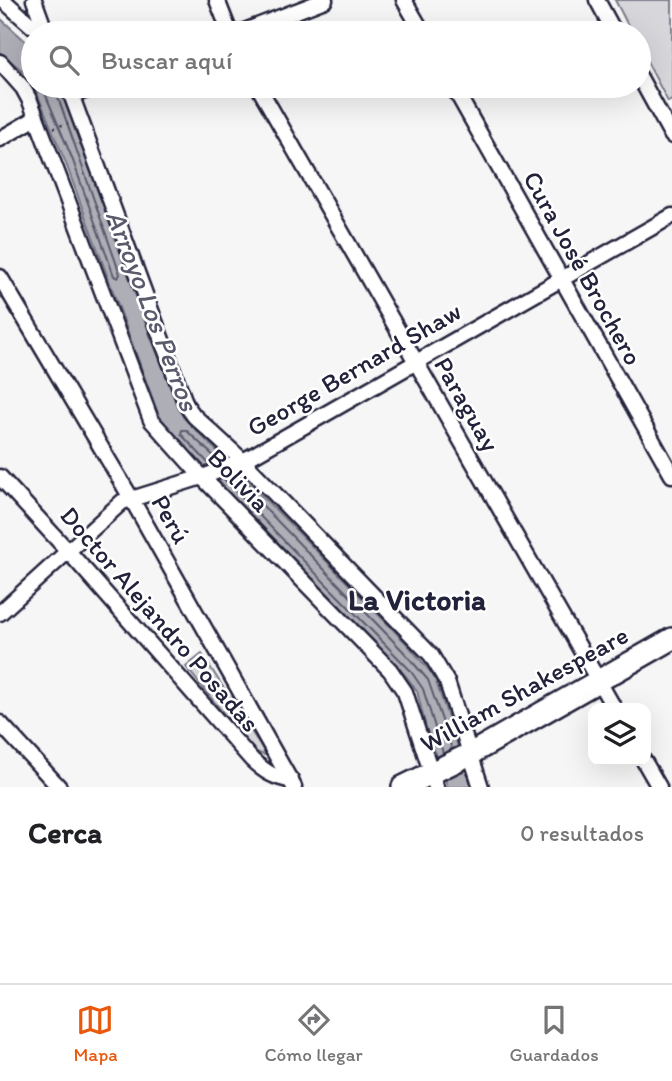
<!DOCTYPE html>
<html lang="es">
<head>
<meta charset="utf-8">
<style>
  body { margin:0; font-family:Itim,sans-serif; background:#f2f2f2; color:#202124 }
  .controls { position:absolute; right:21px; bottom:21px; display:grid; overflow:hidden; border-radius:14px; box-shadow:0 7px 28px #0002 }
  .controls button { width:63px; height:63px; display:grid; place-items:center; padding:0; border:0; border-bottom:2px solid #e0e0e0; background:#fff; color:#202124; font:35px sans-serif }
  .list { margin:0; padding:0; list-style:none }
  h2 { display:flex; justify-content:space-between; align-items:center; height:91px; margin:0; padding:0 28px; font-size:30px }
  h2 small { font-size:23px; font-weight:400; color:#757577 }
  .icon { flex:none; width:38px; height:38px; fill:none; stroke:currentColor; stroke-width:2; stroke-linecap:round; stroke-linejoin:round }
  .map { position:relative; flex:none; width:672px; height:787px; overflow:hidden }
  .search { position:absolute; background:#fff; box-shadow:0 7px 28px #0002; left:21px; right:21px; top:21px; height:77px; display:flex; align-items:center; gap:18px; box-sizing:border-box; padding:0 24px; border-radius:38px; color:#757577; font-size:26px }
  .sheet { height:196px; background:#fff }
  nav { display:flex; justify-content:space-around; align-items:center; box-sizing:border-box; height:98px; border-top:2px solid #e0e0e0; background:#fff; font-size:19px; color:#757577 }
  nav a { display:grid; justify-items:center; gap:4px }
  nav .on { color:#ea580c }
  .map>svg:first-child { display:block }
  .green { fill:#d7d7db; stroke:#7c7c8b; stroke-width:2 }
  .water { fill:#aeaeb7; stroke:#767685; stroke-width:2 }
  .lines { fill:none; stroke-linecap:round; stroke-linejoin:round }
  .shore { stroke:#5a5a6d; stroke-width:2 }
  .street-casing { stroke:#22223b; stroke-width:19 }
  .secondary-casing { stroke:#22223b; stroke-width:26 }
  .path { stroke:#22223b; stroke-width:2.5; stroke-dasharray:2 5; stroke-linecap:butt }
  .street { stroke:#fff; stroke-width:14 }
  .secondary { stroke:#fff; stroke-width:21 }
  .labels { text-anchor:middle; stroke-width:5; stroke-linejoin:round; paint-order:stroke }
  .street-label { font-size:26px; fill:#22223b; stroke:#fff }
  .water-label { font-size:28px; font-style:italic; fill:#5a5a6d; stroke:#fff }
  .quarter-label { font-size:30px; font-weight:bold; fill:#22223b; stroke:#fff }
</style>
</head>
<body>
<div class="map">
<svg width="672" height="787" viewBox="0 0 672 787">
  <rect width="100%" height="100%" fill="#f6f6f7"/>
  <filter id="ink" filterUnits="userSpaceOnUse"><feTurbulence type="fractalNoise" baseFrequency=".0143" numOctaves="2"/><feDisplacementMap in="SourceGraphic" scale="14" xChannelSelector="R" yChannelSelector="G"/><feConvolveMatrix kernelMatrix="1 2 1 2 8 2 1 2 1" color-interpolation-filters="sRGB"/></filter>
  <g filter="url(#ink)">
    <g class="green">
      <polygon points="615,0 672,0 672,100 668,102 639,46 639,33 632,33"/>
      <polygon points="202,654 267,756 254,751 186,667"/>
    </g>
    <g class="water">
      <polygon points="0,18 33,48 33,84 31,78 0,52"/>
      <polygon points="34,86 60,86 65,95 149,333 183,417 302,536 409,646 434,676 472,787 448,787 426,728 417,691 405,675 181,446 159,416 65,161"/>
    </g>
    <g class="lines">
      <g class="shore">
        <polyline points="42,86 72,158 114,276 118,278 120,274 54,86"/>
        <polyline points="210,465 181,434 182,430 186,430 219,461"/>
        <polyline points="233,475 403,651 428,680 452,749"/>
        <polyline points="223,478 410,670 423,689 443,753"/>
      </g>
      <g class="street-casing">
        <g id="street">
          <polyline points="3,0 31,25 45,29"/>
          <polyline points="34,0 46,33"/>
          <polyline points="217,0 230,33"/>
          <polyline points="404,0 423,33"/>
          <polyline points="597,0 615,33"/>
          <polyline points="239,33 325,0"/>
          <polyline points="0,62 23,88 30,101 151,420 202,477 390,670 405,692 436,787"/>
          <polyline points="639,76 672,136"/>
          <polyline points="68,86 186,405 194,416 243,461 431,655 447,682 481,787"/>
          <polyline points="258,86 614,708"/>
          <polyline points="453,86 672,475"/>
          <polyline points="73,95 98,86"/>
          <polyline points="0,139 36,118"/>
          <polyline points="0,277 131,498 294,787"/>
          <path d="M0,477l68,74 184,209c12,11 22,18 39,20"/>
          <polyline points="0,613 122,502 208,475 243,461 672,216"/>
          <polyline points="0,723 59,787"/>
          <polyline points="644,761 659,787"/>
        </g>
      </g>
      <g class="secondary-casing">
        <polyline id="secondary" points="403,787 470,754 672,639"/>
      </g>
      <polyline class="path" points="54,128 68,123"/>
      <use href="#street" class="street"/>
      <use href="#secondary" class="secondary"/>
    </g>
  </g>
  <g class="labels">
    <g class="street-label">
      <text transform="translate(583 268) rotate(61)" y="9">Cura José Brochero</text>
      <text transform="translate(354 369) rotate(-30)" y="9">George Bernard Shaw</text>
      <text transform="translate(467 404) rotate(60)" y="9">Paraguay</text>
      <text transform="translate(239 480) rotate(46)" y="9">Bolivia</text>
      <text transform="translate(171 519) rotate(60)" y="9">Perú</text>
      <text transform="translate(160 619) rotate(49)" y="9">Doctor Alejandro Posadas</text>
      <text transform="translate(524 689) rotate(-29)" y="9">William Shakespeare</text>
    </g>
    <g class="water-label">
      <text transform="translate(153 310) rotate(69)" y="10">Arroyo Los Perros</text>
    </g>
    <g class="quarter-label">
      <text x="417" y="610">La Victoria</text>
    </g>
  </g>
</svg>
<div class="controls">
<button><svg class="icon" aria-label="layers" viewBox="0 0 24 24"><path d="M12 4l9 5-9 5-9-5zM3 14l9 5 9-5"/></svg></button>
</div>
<div class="search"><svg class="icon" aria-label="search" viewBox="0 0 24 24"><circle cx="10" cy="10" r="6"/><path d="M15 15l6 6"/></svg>Buscar aquí</div>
</div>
<section class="sheet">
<h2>Cerca<small>0 resultados</small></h2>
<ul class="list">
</ul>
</section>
<nav>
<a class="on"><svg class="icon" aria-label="map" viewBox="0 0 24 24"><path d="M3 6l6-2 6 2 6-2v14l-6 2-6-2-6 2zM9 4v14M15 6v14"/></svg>Mapa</a>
<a><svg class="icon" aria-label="directions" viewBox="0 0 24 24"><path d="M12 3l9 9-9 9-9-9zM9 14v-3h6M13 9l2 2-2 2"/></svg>Cómo llegar</a>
<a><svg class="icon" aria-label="saved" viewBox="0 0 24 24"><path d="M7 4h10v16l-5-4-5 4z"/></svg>Guardados</a>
</nav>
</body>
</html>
